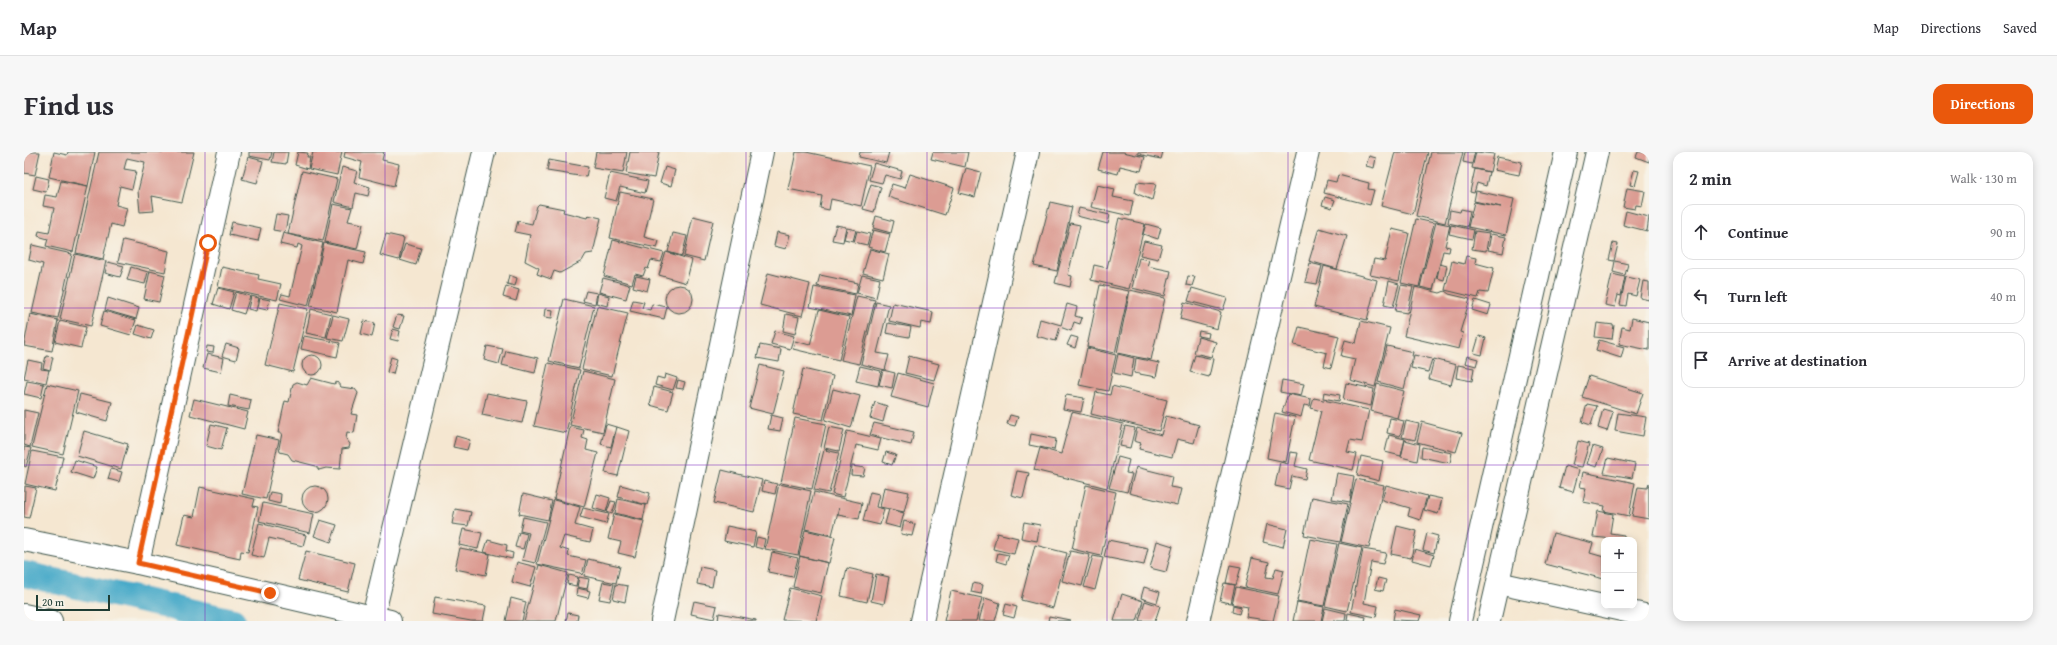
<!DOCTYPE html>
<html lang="en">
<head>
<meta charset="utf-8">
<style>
  body { margin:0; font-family:"Gentium Book Plus",serif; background:#f7f7f7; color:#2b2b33 }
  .controls { position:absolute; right:12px; bottom:12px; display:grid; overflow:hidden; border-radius:8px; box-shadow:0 2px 10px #0003 }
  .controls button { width:36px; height:36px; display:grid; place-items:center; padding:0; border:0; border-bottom:1px solid #e1e1e2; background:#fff; color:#2b2b33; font:20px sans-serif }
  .scale { position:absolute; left:12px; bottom:10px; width:74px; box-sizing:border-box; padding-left:4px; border:2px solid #1f3d34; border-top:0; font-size:11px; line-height:14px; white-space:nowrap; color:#1f3d34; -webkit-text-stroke:3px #f7f3e8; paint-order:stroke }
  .stop { position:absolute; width:12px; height:12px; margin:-9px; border:3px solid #ea580c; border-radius:50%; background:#fff }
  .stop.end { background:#ea580c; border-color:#fff; box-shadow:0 1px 4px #0008 }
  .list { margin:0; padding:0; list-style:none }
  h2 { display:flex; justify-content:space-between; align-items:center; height:52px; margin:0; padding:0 16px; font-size:17px }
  h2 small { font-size:13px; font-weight:400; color:#7c7c81 }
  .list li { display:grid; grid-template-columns:26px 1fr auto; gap:12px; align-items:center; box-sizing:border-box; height:56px; margin:0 8px 8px; padding:0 8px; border:1px solid #e1e1e2; border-radius:12px }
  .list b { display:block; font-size:15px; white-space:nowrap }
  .list em { font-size:13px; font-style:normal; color:#7c7c81 }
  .icon { flex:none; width:22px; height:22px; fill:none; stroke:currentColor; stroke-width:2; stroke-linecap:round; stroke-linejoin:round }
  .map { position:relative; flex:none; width:1625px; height:469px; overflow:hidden; border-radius:12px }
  header { display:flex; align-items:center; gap:24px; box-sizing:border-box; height:56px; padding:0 20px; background:#fff; border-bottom:1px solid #e1e1e2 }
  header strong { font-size:19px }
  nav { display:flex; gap:22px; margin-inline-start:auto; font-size:14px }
  .intro { display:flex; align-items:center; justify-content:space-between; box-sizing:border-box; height:96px; padding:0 24px }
  h1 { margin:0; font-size:28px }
  .button { padding:10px 18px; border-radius:12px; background:#ea580c; color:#fff; font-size:14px; font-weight:700 }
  main { display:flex; gap:24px; padding:0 24px }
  aside { flex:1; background:#fff; border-radius:12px; box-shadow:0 2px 10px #0003 }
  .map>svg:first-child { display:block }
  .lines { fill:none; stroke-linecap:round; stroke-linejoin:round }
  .canal { stroke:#49aac9; stroke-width:26 }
  .building { fill:#dc9c93 }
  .minor-casing { stroke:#3f564c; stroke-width:24 }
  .minor { stroke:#fff; stroke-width:22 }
  .route { stroke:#ea580c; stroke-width:5 }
  .grid { fill:none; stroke:#7b2cbf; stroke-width:1; stroke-opacity:0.55 }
</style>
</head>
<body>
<header>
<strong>Map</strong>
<nav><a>Map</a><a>Directions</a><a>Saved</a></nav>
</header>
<div class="intro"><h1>Find us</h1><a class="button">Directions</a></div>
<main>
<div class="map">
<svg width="1625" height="469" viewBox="0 0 1625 469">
  <rect width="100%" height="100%" fill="#f7f3e8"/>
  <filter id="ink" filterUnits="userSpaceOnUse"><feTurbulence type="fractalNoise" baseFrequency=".025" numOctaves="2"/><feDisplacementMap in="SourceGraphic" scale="8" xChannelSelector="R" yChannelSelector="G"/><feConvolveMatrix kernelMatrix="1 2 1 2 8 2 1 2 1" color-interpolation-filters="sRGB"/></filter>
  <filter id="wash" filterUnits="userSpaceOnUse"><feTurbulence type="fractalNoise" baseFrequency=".012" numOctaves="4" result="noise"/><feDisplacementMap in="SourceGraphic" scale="16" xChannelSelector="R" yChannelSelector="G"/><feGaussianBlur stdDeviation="0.9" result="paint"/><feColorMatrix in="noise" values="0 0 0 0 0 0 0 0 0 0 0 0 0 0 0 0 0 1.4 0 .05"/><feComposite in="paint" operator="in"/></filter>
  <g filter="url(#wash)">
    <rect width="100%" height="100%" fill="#f5e7d1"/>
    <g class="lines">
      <polyline class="canal" points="0,422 209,469"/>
    </g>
    <g id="blocks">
      <g class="building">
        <polygon points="0,0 16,0 11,23 0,21"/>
        <polygon points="30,0 43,3 44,0 71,0 64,34 25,25"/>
        <polygon points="75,0 170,0 158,50 128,44 130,59 116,60 114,39 121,10 103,6 100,17 112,19 108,37 96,34 92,53 103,56 98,75 87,72 79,107 52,101"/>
        <polygon points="225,0 248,0 246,8 225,4"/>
        <polygon points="250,0 264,0 262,12 248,10"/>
        <polygon points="274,0 284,1 283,5 286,5 284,17 271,13"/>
        <polygon points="289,0 318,0 313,23 285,17"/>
        <polygon points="321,0 360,0 358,8 375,12 370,34 335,25 338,10 320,5"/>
        <polygon points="572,0 603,0 599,21 569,16"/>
        <polygon points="606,0 635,0 630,26 602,21"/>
        <polygon points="772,0 782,0 846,14 837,54 807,47 805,58 796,56 798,44 764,37"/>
        <polygon points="836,0 865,0 862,11 835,5"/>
        <polygon points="909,0 944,0 941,15 907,7"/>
        <polygon points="1079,0 1099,0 1121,5 1117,19 1096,14 1094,22 1074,17"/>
        <polygon points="1114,0 1139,0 1137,7 1114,2"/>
        <polygon points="1371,0 1404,0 1389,62 1357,54"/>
        <polygon points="1407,0 1439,0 1421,71 1392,64"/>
        <polygon points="1441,0 1451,0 1448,12 1439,10"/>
        <polygon points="1452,0 1470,2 1466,20 1448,16"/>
        <polygon points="1614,0 1625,0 1625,10 1612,5"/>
        <polygon points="1345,4 1352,6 1350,16 1342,14"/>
        <polygon points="224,5 239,9 233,31 218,27"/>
        <polygon points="1473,5 1498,10 1495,23 1470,18"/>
        <polygon points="525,8 564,15 562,25 523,19"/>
        <polygon points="850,11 878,19 876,27 861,23 858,31 845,28"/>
        <polygon points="318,15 333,19 330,30 346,35 344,44 332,41 329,55 310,50"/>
        <polygon points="641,15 651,18 647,34 636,31"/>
        <polygon points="942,16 957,20 951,45 935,41"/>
        <polygon points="1451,17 1465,20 1462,34 1453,31 1450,41 1446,40"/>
        <polygon points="1610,18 1615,19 1611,34 1606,33"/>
        <polygon points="278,19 313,27 299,89 264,82"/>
        <polygon points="586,21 624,29 621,41 596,35 592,49 580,46"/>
        <polygon points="886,22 930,36 921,63 864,45 868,32 881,36"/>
        <polygon points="1314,23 1345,31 1344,37 1350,38 1346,53 1300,41 1303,28 1312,30"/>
        <polygon points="12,24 25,27 22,40 9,37"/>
        <polygon points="37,29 64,34 49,100 22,94 24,87 14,84 15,79 25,81 30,56 19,54 21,43 33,45"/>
        <polygon points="1113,30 1132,32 1128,48 1111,41"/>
        <polygon points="847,32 857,35 850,60 839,57"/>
        <polygon points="1073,33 1091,37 1089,45 1109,49 1106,64 1067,55"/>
        <polygon points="1603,36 1621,39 1618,54 1612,53 1611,57 1599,55"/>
        <polygon points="1452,39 1490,47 1482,83 1444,75 1450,50 1477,55 1450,49"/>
        <polygon points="596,40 629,47 620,85 635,89 633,96 586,86"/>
        <polygon points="1301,45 1311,48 1308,56 1298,53"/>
        <polygon points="1026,50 1048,55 1033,119 1010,114"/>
        <polygon points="309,52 328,56 324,69 339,72 333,97 301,90"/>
        <polygon points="515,52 540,57 539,60 563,66 564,63 577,66 569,101 562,102 558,109 536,121 530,119 527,127 513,122 515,116 501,109 506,83 491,80 494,69 508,72 513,54"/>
        <polygon points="1055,56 1086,63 1084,72 1053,64"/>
        <polygon points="1437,57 1446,59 1443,75 1424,71 1426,58 1436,60"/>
        <polygon points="1602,59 1625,65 1623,79 1599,73"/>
        <polygon points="252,62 264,64 261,80 249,78"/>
        <polygon points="669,64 689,69 680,109 660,104"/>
        <polygon points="852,64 870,69 867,81 849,76"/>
        <polygon points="1095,66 1121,72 1105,137 1067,128 1070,113 1083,116"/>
        <polygon points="1392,67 1410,71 1395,135 1377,131"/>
        <polygon points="208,70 237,76 234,89 205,83"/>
        <polygon points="1412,70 1426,73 1421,94 1426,95 1425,100 1419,99 1409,138 1396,135"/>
        <polygon points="1046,71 1056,73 1044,123 1048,124 1046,135 1031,131"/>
        <polygon points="1122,72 1137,76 1134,87 1119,82"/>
        <polygon points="812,73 822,75 819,90 808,88"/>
        <polygon points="1427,73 1450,78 1448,87 1425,82"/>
        <polygon points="823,76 832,78 829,89 820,87"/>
        <polygon points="1295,76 1323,84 1313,117 1285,109"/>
        <polygon points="1368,77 1385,81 1375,129 1346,123 1350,107 1361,109"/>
        <polygon points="849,78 866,82 861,100 844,95"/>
        <polygon points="833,79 846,82 843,93 830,90"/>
        <polygon points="1451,79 1465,81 1462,99 1448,97"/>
        <polygon points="753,80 766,83 762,97 750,94"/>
        <polygon points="259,81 299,91 284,154 256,147 258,142 266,144 278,94 274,92 273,96 256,92"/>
        <polygon points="649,81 663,84 658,104 644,100"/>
        <polygon points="362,82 380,86 375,108 356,103"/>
        <polygon points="1467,82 1482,85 1479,101 1464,98"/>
        <polygon points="99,88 145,99 141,120 94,110"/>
        <polygon points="589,88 640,101 637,110 627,108 624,117 622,116 619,124 611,122 608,132 580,124"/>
        <polygon points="1120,89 1138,93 1134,107 1116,103"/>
        <polygon points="300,91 342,100 339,112 324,108 313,160 286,154"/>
        <polygon points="1589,91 1594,92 1590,109 1585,108"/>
        <polygon points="381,92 397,96 392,113 376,108"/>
        <polygon points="8,93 48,102 34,166 8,161 19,112 5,108"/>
        <polygon points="846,97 865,102 859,126 839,121"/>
        <polygon points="642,100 668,108 662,131 635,123"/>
        <polygon points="51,102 82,109 67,174 36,167"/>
        <polygon points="1442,104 1452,106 1451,111 1470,116 1464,141 1456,140 1454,146 1421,138 1428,109 1440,112"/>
        <polygon points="1115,106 1125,108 1123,114 1147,119 1141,144 1108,136"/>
        <polygon points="1591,109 1604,112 1601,123 1589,120"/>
        <polygon points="84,110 100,114 96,125 81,121"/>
        <polygon points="1286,111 1298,114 1293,132 1281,130"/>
        <polygon points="1416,112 1423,114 1420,128 1413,126"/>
        <polygon points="1300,114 1353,128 1343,168 1290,155"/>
        <polygon points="107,115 124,120 121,132 103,128"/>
        <polygon points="198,115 235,123 234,127 257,132 253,148 194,135"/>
        <polygon points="126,119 141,123 135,150 120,147"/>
        <polygon points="744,121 786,132 778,164 736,153"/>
        <polygon points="1588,122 1601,125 1597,144 1594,143 1591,155 1581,153"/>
        <polygon points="485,123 493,126 491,134 483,132"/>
        <polygon points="796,123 834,131 832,142 793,134"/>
        <polygon points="838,123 856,127 852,146 833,141"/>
        <polygon points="612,124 626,127 623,139 609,135"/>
        <polygon points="1164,124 1171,125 1168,134 1162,133"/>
        <polygon points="1602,125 1616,128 1612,144 1604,142 1602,154 1596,153"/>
        <polygon points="579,126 606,133 602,147 575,140"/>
        <polygon points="1365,129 1375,132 1369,155 1360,153"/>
        <polygon points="1619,129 1625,130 1625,148 1616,146"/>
        <polygon points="1076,133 1105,139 1091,201 1063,195"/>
        <polygon points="1377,133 1389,135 1383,161 1371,159"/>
        <circle cx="655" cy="147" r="14"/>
        <polygon points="482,134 495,138 492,149 479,145"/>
        <polygon points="790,135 831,143 827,164 786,155"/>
        <polygon points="1391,135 1416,141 1421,139 1425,142 1446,147 1436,180 1439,181 1435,197 1380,184"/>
        <polygon points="194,136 210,140 205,157 189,152"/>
        <polygon points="1168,136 1203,146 1199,158 1164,149"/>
        <polygon points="1106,138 1141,146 1127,208 1093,201"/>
        <polygon points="562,139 573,141 571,152 559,149"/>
        <polygon points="212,140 226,144 220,162 207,158"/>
        <polygon points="574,141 585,144 583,154 572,151"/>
        <polygon points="227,144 235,146 232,159 224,157"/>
        <polygon points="833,144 851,148 835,212 817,208"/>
        <polygon points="84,146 115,156 112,167 81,158"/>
        <polygon points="236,146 246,148 243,158 234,156"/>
        <polygon points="540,147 570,154 555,216 525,209"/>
        <polygon points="609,148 620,150 618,156 626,158 628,152 643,155 640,167 606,159"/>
        <polygon points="1451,148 1467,153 1464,163 1448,158"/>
        <polygon points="852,150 865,153 853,201 865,203 861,218 837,212"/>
        <polygon points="1160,150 1197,160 1193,177 1156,167"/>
        <polygon points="256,151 284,157 269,220 241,213"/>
        <polygon points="869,151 909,160 907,172 897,170 896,176 865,169"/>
        <polygon points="1043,152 1053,155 1051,164 1058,166 1056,172 1050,170 1047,179 1036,175 1032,189 1012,184 1016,167 1037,173"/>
        <polygon points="573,154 604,161 588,224 558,217"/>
        <polygon points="287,157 307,162 302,185 282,181"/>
        <polygon points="521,157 529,158 528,166 520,165"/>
        <polygon points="795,158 825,165 815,208 769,197 771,189 786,193"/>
        <polygon points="80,159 112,168 107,183 76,174"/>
        <polygon points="6,162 34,168 28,199 0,194"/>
        <polygon points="762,162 775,165 771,182 759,179"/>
        <polygon points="309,163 325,167 319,189 303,186"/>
        <polygon points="373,163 380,164 376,177 369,175"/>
        <polygon points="1608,166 1625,170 1625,198 1595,192 1598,175 1606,177"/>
        <polygon points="36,169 62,175 57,196 31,190"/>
        <polygon points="340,169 351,171 348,185 337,182"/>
        <polygon points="1337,169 1366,176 1351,235 1326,228 1331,207 1317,204 1321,188 1332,191"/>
        <polygon points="864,171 887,175 885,185 862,181"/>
        <polygon points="1573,171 1590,173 1588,187 1571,185"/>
        <polygon points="114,173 130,178 127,187 111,182"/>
        <polygon points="1275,175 1315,184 1307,216 1300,214 1303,201 1270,193"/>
        <polygon points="369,177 376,179 374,189 366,187"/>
        <polygon points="751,179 770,184 766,197 747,192"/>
        <polygon points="1175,179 1185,181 1184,186 1174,184"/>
        <polygon points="280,184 316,191 313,205 277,197"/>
        <polygon points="1047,184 1054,186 1051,196 1043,193"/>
        <polygon points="1455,184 1462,186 1458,203 1450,201"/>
        <polygon points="1174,185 1192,190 1187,205 1170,201"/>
        <polygon points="1575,188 1600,195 1597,206 1572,198"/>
        <polygon points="202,192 215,196 212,208 198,204"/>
        <polygon points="736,193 757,197 755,210 733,206"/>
        <polygon points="183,194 190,195 189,201 182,200"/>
        <polygon points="463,194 479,197 475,212 460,208"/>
        <polygon points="1363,194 1389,200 1380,237 1354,230"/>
        <polygon points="1063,196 1092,203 1084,239 1055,233"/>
        <polygon points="482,199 514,206 511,221 478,213"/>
        <polygon points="183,202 200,206 197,220 179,216"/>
        <polygon points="1094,202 1110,206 1107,225 1090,221"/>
        <circle cx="288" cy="213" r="10"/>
        <polygon points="1171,203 1189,207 1185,225 1166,220"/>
        <polygon points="1390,203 1408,207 1404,220 1387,216"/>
        <polygon points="22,204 29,205 26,218 19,216"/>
        <polygon points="885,204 915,212 910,228 881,221"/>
        <polygon points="1443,204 1454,207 1452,214 1441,211"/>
        <polygon points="367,205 373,207 369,222 363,220"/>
        <polygon points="1112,206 1135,211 1132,225 1110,221"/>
        <polygon points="1410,207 1432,213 1427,233 1405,227"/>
        <polygon points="4,208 18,211 17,217 25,218 22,231 0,226"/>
        <polygon points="524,211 556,218 542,281 510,274"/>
        <polygon points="736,213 760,219 749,262 725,256"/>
        <polygon points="1434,213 1450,216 1448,229 1432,226"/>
        <polygon points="836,214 857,219 854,234 832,229"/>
        <polygon points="779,217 809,224 799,268 769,262"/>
        <polygon points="859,218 871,221 868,236 855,233"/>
        <polygon points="559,219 591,227 579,280 546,273"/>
        <polygon points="874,221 910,231 904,255 867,245"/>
        <polygon points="641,222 653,226 649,238 631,233 633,225 640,227"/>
        <polygon points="1565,224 1619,241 1612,262 1558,245"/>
        <polygon points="287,226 310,232 313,230 317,235 331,237 334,241 327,262 333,263 330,281 323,280 322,287 326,292 325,296 318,297 316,317 302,316 295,318 292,314 268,308 264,302 256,300 255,296 258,281 254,281 261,249 265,250 269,232 273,230 283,233"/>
        <polygon points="654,228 661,230 659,237 652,236"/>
        <polygon points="1258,228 1280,232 1277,244 1256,240"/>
        <polygon points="3,229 20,232 17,246 0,242"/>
        <polygon points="1322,231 1350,237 1347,254 1319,248"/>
        <polygon points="23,232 54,239 39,302 8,295"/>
        <polygon points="1353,232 1380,239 1373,266 1347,259"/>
        <polygon points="1088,234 1143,248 1135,279 1067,262 1072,240 1086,243"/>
        <polygon points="630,235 649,240 644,258 626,253"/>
        <polygon points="809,237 836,244 827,276 801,268"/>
        <polygon points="1300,240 1316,243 1315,249 1299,246"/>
        <polygon points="463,241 503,249 498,271 458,263"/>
        <polygon points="56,242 88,250 83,269 52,260"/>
        <polygon points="1264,242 1287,247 1286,254 1280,253 1277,265 1258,260"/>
        <polygon points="206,243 227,248 225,258 204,254"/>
        <polygon points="1042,243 1060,246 1057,260 1039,257"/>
        <polygon points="1290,246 1345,258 1338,290 1326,288 1323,300 1333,302 1329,318 1285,308 1297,259 1287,256"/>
        <polygon points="170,247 224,260 220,277 166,263"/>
        <polygon points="851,250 863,254 859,270 846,266"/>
        <polygon points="1563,252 1573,254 1567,273 1558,270"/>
        <polygon points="1579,257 1589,260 1583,279 1574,276"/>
        <polygon points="0,258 14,261 6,295 0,293"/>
        <polygon points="1048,260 1099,272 1083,336 1010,318 1016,296 1037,302"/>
        <polygon points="1251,261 1271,265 1262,310 1243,306"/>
        <polygon points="1594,261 1622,265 1619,284 1591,279"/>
        <polygon points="747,263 759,266 756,279 744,277"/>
        <polygon points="986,263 994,265 991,274 983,272"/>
        <polygon points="1142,264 1175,273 1170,291 1153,287 1148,305 1115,297 1117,291 1110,289 1113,276 1137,283"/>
        <polygon points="771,266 802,272 788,337 757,331"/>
        <polygon points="1366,266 1380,269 1376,284 1363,281"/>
        <polygon points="1382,269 1395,272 1391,288 1378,285"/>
        <polygon points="1398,270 1438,281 1432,300 1393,290"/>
        <polygon points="850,271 890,280 887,293 846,283"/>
        <polygon points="187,272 203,276 197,298 182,294"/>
        <polygon points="582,272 592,275 587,295 577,292"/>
        <polygon points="1101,274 1111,276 1106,296 1096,294"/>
        <polygon points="546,275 560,278 558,286 564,288 562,298 574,301 560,355 530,347"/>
        <polygon points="593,275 605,279 594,324 581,321"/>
        <polygon points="805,275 820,278 815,299 800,296"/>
        <polygon points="60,279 104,292 97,317 53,304"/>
        <polygon points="823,279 857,287 854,298 832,293 819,345 808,342"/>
        <polygon points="1007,282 1032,287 1030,298 1005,293"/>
        <polygon points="232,283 255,288 242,347 218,342"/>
        <polygon points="1365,283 1381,287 1377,304 1361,300"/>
        <polygon points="432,284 446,288 443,298 429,295"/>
        <polygon points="1381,288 1396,292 1393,309 1377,305"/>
        <polygon points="1554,289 1565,292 1558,315 1548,313"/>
        <polygon points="1569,294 1579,297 1573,315 1563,312"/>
        <polygon points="0,295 7,296 2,315 0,314"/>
        <polygon points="1398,295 1428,301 1426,311 1397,305"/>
        <polygon points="800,298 815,301 805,341 790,338"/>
        <polygon points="8,299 39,305 31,339 1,332"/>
        <polygon points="862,300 872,303 868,313 859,310"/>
        <polygon points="1266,300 1274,301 1271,314 1283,317 1281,327 1268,324 1265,337 1251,334 1256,310 1264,312"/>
        <polygon points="1337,304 1359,309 1355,329 1333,323"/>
        <polygon points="1094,305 1105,308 1102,321 1108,322 1103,340 1085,336"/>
        <polygon points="1584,306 1611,312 1608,326 1580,321"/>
        <polygon points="51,308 73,315 69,327 47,320"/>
        <polygon points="828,314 841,316 839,324 827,323"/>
        <polygon points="1541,314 1555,318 1549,340 1535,336"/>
        <polygon points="1112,315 1148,324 1146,335 1157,337 1153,353 1105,341"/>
        <polygon points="87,317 98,320 95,330 84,327"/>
        <polygon points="698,318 738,328 730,360 690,351"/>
        <polygon points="993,319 1005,321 999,346 987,343"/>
        <polygon points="1559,320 1611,331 1605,364 1580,359 1581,354 1559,350 1562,336 1556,335"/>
        <polygon points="1313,321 1330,324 1326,350 1308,347"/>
        <polygon points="1332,327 1360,333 1345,396 1317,390"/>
        <polygon points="740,329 753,332 751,342 738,339"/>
        <polygon points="1625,331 1625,367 1608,364 1614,335 1623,336"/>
        <polygon points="755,332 787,339 774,403 741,397"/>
        <polygon points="597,333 626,341 623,353 594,345"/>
        <polygon points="1062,333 1092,340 1077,404 1048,397"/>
        <polygon points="1362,333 1403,344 1396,368 1384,364 1386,356 1358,348"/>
        <polygon points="1,334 12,336 5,366 0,365"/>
        <circle cx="291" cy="347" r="13"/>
        <polygon points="176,335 231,347 229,354 234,355 224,400 217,399 216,407 153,393 160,363 170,365"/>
        <polygon points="860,335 885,340 880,360 856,355"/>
        <polygon points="246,340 257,342 256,352 244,349"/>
        <polygon points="790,340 838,351 835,367 814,363 815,356 808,383 781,377"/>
        <polygon points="846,340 855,342 852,355 860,357 856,373 839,369"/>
        <polygon points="499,342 528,349 524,368 495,362"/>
        <polygon points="573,342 586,346 582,360 569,356"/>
        <polygon points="1404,344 1418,347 1414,362 1400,358"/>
        <polygon points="1288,345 1324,352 1316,390 1280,383"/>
        <polygon points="594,347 622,353 619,368 591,361"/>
        <polygon points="530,348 556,355 551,373 569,378 566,390 540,384 536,396 545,399 544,404 562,408 558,423 556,421 513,412"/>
        <polygon points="587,349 592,350 588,362 583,360"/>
        <polygon points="239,351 290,362 286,381 235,369"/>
        <polygon points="559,356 585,362 582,372 556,365"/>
        <polygon points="431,357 447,360 444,374 428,372"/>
        <polygon points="865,357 880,361 876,376 861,372"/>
        <polygon points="1574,359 1589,362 1586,381 1600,383 1600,388 1569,385"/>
        <polygon points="590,362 620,369 611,405 594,401 597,390 584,387"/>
        <polygon points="499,365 522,370 511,411 498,408 505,381 496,379"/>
        <polygon points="296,368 313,373 307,390 290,384"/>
        <polygon points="880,369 891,372 888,384 877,382"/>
        <polygon points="1000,370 1016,373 1013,389 997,386"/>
        <polygon points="235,371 282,383 279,394 245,386 240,406 227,403"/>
        <polygon points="1243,372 1263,377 1259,395 1239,390"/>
        <polygon points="703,374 732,380 729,395 700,389"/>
        <polygon points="1373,374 1393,379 1387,406 1367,402"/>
        <polygon points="439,377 458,381 454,397 435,393"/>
        <polygon points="781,378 811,385 805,411 775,404"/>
        <polygon points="495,380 503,382 499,397 491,395"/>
        <polygon points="973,381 994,386 990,402 969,397"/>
        <polygon points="1403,381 1414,384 1410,401 1399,398"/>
        <polygon points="1529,381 1569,391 1566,401 1580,405 1580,427 1521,412"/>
        <polygon points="733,385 741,387 739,397 731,395"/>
        <polygon points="1286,387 1313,392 1300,454 1273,449"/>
        <polygon points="464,388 483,393 482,399 489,401 488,407 460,400"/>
        <polygon points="1084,388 1124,396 1120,413 1080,405"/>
        <polygon points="1133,389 1149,394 1142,420 1126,416"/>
        <polygon points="1315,391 1338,396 1323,459 1301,454"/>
        <polygon points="1011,393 1043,401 1029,456 997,448"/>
        <polygon points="436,396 466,402 462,423 431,417"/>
        <polygon points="1339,397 1362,401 1359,412 1347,410 1340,451 1354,454 1352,465 1327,460"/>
        <polygon points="1391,397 1410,403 1407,413 1388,408"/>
        <polygon points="282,399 331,411 324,440 274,428"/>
        <polygon points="1046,399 1066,403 1058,434 1038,429"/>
        <polygon points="748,400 774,406 769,425 744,420"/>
        <polygon points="974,401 985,403 982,412 972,409"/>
        <polygon points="776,404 804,411 797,441 769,435"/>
        <polygon points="1069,404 1079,406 1071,438 1060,435"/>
        <polygon points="1228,406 1245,410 1242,425 1249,426 1252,416 1260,418 1254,442 1221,435"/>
        <polygon points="564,407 596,414 592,431 560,424"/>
        <polygon points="493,410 512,415 506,435 488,430"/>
        <polygon points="515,413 544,421 532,469 500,469"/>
        <polygon points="1206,413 1217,415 1212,433 1202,431"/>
        <polygon points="676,415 691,418 688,435 673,432"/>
        <polygon points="823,416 849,422 843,450 817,444"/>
        <polygon points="852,422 865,425 860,452 847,449"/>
        <polygon points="545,423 554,425 552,434 543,432"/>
        <polygon points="555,425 565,427 563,437 553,435"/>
        <polygon points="1354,426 1362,428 1359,439 1351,437"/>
        <polygon points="579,430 590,432 586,449 575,447"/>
        <polygon points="949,431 959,433 957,442 947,440"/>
        <polygon points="1200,431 1211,433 1207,451 1196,449"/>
        <polygon points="592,432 604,434 601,450 589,447"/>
        <polygon points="1120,435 1136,440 1133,451 1117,446"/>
        <polygon points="1212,435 1255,444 1249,469 1222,465 1224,455 1208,452"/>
        <polygon points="553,436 566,439 564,446 552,443"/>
        <polygon points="766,436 798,444 792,469 758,468"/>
        <polygon points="927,439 958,446 952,469 920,469"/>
        <polygon points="1098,442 1119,449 1113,469 1090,469"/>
        <polygon points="411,445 462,454 459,469 447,469 408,462"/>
        <polygon points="487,446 502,450 498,469 482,469"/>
        <polygon points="961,446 976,451 971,469 955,469"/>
        <polygon points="670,449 693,454 690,467 667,462"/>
        <polygon points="1121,449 1136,454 1131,469 1115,469"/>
        <polygon points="1273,450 1300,455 1297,469 1269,469"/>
        <polygon points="982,452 993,455 990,466 979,463"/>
        <polygon points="1209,453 1217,455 1215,462 1208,460"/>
        <polygon points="1301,456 1322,461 1321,469 1298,469"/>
        <polygon points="1371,457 1397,463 1395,469 1369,468"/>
        <polygon points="544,461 554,463 553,469 542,469"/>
        <polygon points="695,461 732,468 732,469 694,469"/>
        <polygon points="1324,461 1342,465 1341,469 1323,469"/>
        <polygon points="1025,464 1046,468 1046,469 1024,469"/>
      </g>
    </g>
  </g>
  <g filter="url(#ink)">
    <use href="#blocks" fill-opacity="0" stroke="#3f564c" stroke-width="1"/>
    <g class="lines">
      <g class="minor-casing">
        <g id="minor">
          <polyline points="0,388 114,411 366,469"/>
          <polyline points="114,411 205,0"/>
          <polyline points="1474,431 1625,464"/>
          <polyline points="0,463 27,469"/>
          <polyline points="349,465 460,0"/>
          <polyline points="638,469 738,0"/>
          <polyline points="898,469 1004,0"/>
          <polyline points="1174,469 1284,0"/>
          <polyline points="1436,469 1542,0"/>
          <polyline points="1465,469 1573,0"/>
        </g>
      </g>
      <use href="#minor" class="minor"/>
    </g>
  </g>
  <g class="lines" filter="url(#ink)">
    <polyline class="route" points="184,91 114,411 246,441"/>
  </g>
  <path class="grid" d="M181,0v469M361,0v469M542,0v469M722,0v469M903,0v469M1083,0v469M1264,0v469M1444,0v469M0,156h1625M0,313h1625"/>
</svg>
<div class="controls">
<button>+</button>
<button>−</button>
</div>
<div class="scale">20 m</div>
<div class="stop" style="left:184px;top:91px"></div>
<div class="stop end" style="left:246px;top:441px"></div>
</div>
<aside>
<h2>2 min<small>Walk · 130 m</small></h2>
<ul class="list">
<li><svg class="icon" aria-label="ahead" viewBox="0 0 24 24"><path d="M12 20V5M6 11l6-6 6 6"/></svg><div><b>Continue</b></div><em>90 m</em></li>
<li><svg class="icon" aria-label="left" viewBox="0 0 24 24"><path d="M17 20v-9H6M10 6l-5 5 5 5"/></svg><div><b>Turn left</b></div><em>40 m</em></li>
<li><svg class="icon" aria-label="arrive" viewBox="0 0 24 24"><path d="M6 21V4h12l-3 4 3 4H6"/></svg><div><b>Arrive at destination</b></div></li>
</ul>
</aside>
</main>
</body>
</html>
